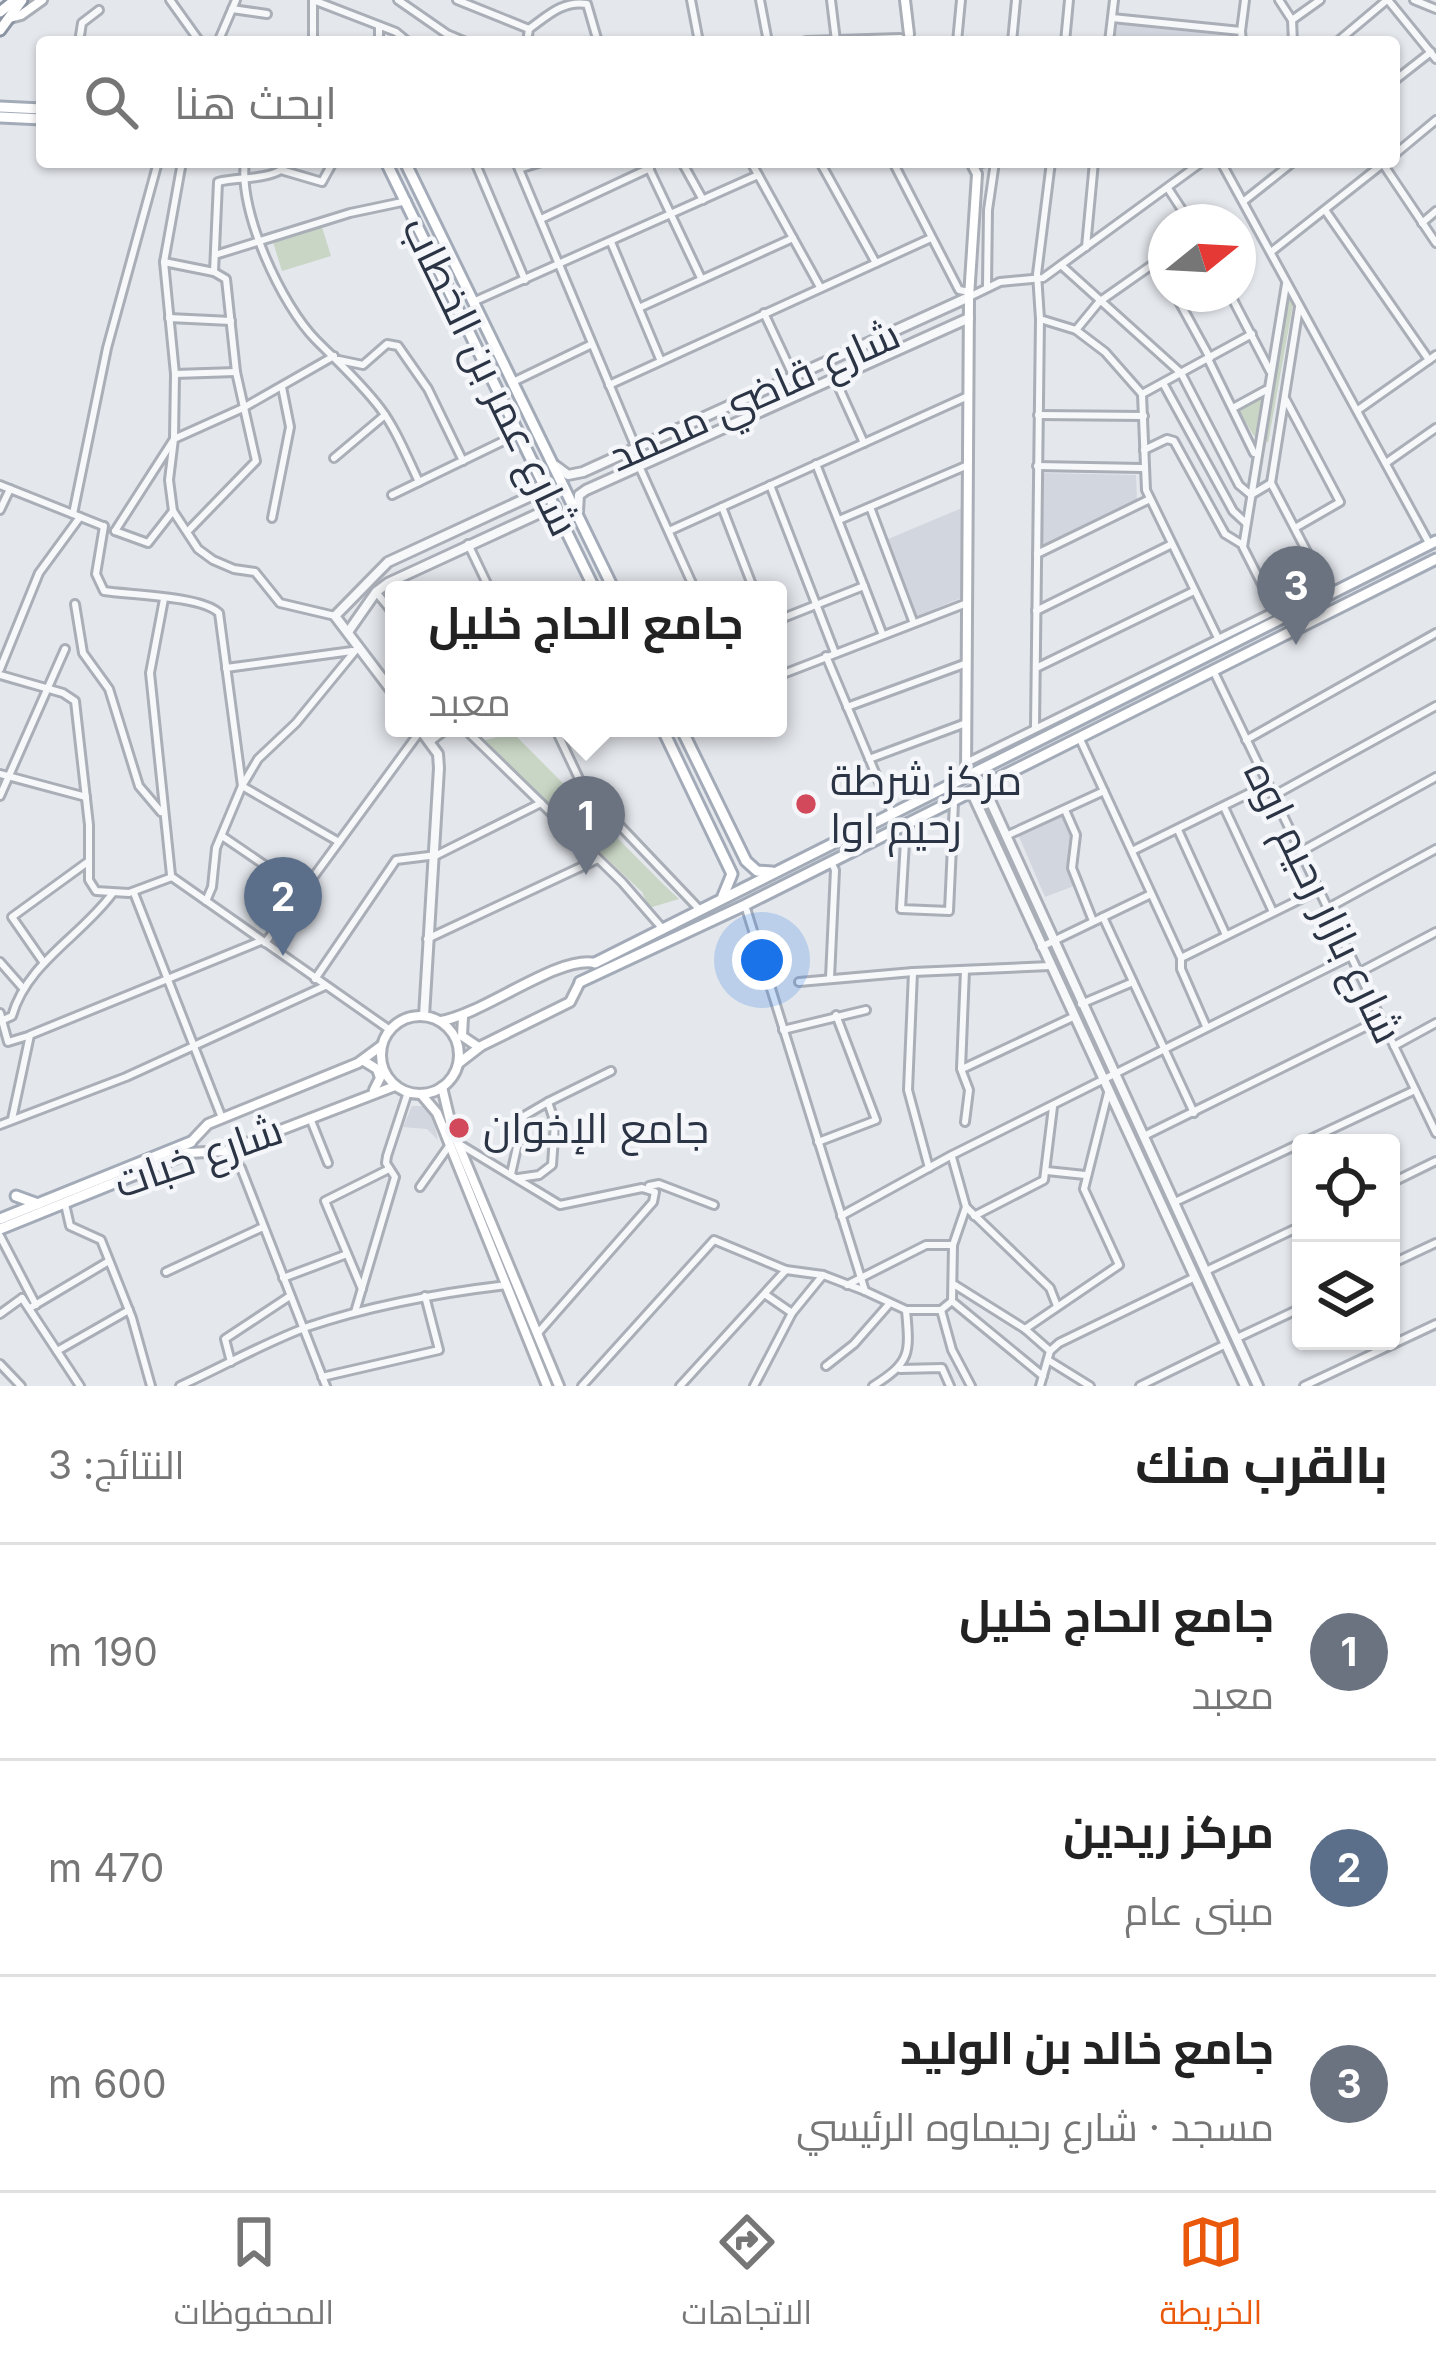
<!DOCTYPE html>
<html lang="ar">
<head>
<meta charset="utf-8">
<style>
  body { margin:0; font-family:Inter,Cairo,sans-serif; background:#f6f6f6; color:#222; direction:rtl }
  .controls { position:absolute; right:36px; bottom:36px; display:grid; overflow:hidden; border-radius:12px; box-shadow:0 3px 9px #0004 }
  .controls button { width:108px; height:108px; display:grid; place-items:center; padding:0; border:0; border-bottom:3px solid #e0e0e0; background:#fff; color:#222; font:60px sans-serif }
  .compass { position:absolute; left:1148px; top:204px; width:108px; height:108px; border-radius:50%; background:#fff; box-shadow:0 3px 9px #0004; rotate:72deg }
  .you { position:absolute; left:762px; top:960px; width:42px; height:42px; margin:-30px; border:9px solid #fff; border-radius:50%; background:#1a73e8; box-shadow:0 0 0 18px #1a73e833 }
  .badge { display:grid; place-items:center; width:78px; height:78px; border-radius:50%; background:#ea580c; color:#fff; font-size:39px; font-weight:700 }
  .pin { position:absolute; translate:-50% -99px; filter:drop-shadow(0 3px 6px #0008) }
  .pin::after { content:''; position:absolute; top:63px; width:42px; height:36px; background:inherit; clip-path:polygon(0 0,100% 0,50% 100%) }
  .popup { position:absolute; left:385px; top:581px; width:402px; height:156px; box-sizing:border-box; display:grid; place-content:center; border-radius:12px; background:#fff; filter:drop-shadow(0 3px 9px #0005); font-size:39px; white-space:nowrap; color:#767676 }
  .popup b { font-size:45px; color:#222 }
  .popup::after { content:''; position:absolute; left:50%; top:100%; margin-left:-24px; border:24px solid transparent; border-top-color:#fff }
  .list { margin:0; padding:0; list-style:none }
  h2 { display:flex; justify-content:space-between; align-items:center; height:156px; margin:0; padding:0 48px; font-size:51px }
  h2 small { font-size:39px; font-weight:400; color:#767676 }
  .list li { display:grid; grid-template-columns:78px 1fr auto; gap:36px; align-items:center; box-sizing:border-box; height:216px; padding:0 48px; border-top:3px solid #e0e0e0 }
  .list b { display:block; font-size:45px; white-space:nowrap }
  .list p { margin:0; font-size:39px; white-space:nowrap; color:#767676 }
  .list em { font-size:39px; font-style:normal; color:#767676 }
  .icon { flex:none; width:66px; height:66px; fill:none; stroke:currentColor; stroke-width:2; stroke-linecap:round; stroke-linejoin:round }
  .map { position:relative; flex:none; width:1436px; height:1386px; overflow:hidden; direction:ltr }
  .search { position:absolute; background:#fff; box-shadow:0 3px 9px #0004; left:36px; right:36px; top:36px; height:132px; display:flex; align-items:center; gap:30px; box-sizing:border-box; padding:0 42px; border-radius:12px; color:#767676; font-size:45px }
  .sheet { height:804px; background:#fff }
  nav { display:flex; justify-content:space-around; align-items:center; box-sizing:border-box; height:168px; border-top:3px solid #e0e0e0; background:#fff; font-size:33px; color:#767676 }
  nav a { display:grid; justify-items:center; gap:6px }
  nav .on { color:#ea580c }
  .map>svg:first-child { display:block }
  .built { fill:#d2d6de }
  .green { fill:#c9d6c5 }
  .lines { fill:none; stroke-linecap:round; stroke-linejoin:round }
  .minor-casing { stroke:#a9aeb7; stroke-width:12 }
  .tertiary-casing { stroke:#a9aeb7; stroke-width:14 }
  .secondary-casing { stroke:#a9aeb7; stroke-width:14 }
  .primary-casing { stroke:#a3abb8; stroke-width:15 }
  .trunk-casing { stroke:#8b94a3; stroke-width:15 }
  .minor { stroke:#f7f8fa; stroke-width:6 }
  .tertiary { stroke:#f7f8fa; stroke-width:8 }
  .secondary { stroke:#fff; stroke-width:8 }
  .primary { stroke:#fff; stroke-width:9 }
  .trunk { stroke:#fff; stroke-width:9 }
  .poi-dot { fill:#d1495b; stroke:#f4f6f9; stroke-width:4.5 }
  .labels { text-anchor:middle; stroke-width:9; stroke-linejoin:round; paint-order:stroke }
  .street-label { font-size:42px; fill:#2b3445; stroke:#f4f6f9 }
  .poi-label { font-size:42px; fill:#2b3445; stroke:#f4f6f9; text-anchor:start }
</style>
</head>
<body>
<div class="map">
<svg width="1436" height="1386" viewBox="0 0 1436 1386">
  <rect width="100%" height="100%" fill="#e4e7ec"/>
  <g class="built">
    <polygon points="1118,24 1237,37 1236,42 1113,42"/>
    <polygon points="1043,473 1136,475 1137,501 1041,547"/>
    <polygon points="962,508 961,598 917,616 888,539"/>
    <polygon points="1064,813 1074,836 1067,868 1074,886 1045,897 1018,834"/>
    <polygon points="412,1106 430,1106 438,1140 427,1129 403,1127"/>
  </g>
  <g class="green">
    <polygon points="322,227 331,256 282,271 273,242"/>
    <polygon points="1287,294 1293,304 1268,443 1263,438"/>
    <polygon points="1263,396 1258,434 1254,436 1238,410"/>
    <polygon points="513,733 663,884 679,899 649,908 642,892 482,741"/>
  </g>
  <g class="lines">
    <g class="minor-casing">
      <g id="minor">
        <polyline points="170,0 200,42"/>
        <polyline points="313,0 396,32 408,42"/>
        <polyline points="398,0 447,34 466,42"/>
        <polyline points="457,0 529,29"/>
        <polyline points="691,0 699,42"/>
        <polyline points="760,0 768,42"/>
        <polyline points="831,0 836,41"/>
        <polyline points="1279,0 1292,20 1293,42"/>
        <polyline points="1388,0 1436,59"/>
        <polyline points="1414,0 1436,9"/>
        <polyline points="232,9 267,14"/>
        <polyline points="1112,18 1241,31 1242,42"/>
        <polyline points="1292,20 1320,0"/>
        <polyline points="1241,31 1245,0"/>
        <polyline points="79,42 82,23 99,10"/>
        <polyline points="218,42 236,0"/>
        <polyline points="313,42 313,0"/>
        <polyline points="379,42 379,26"/>
        <path d="M527,42l2,-13c18,-13 34,-29 58,-25l11,38"/>
        <polyline points="957,42 961,0"/>
        <polyline points="1012,42 1016,0"/>
        <polyline points="1065,42 1069,0"/>
        <polyline points="1109,42 1114,0"/>
        <polyline points="1337,42 1387,0"/>
        <polyline points="1394,81 1431,52"/>
        <polyline points="1394,155 1436,120"/>
        <path d="M245,162c-7,49 37,144 71,178 22,22 45,43 64,68 16,21 27,49 39,74"/>
        <polyline points="475,162 525,280"/>
        <polyline points="516,162 636,448"/>
        <polyline points="646,162 701,278"/>
        <polyline points="682,162 703,200"/>
        <polyline points="751,162 820,287"/>
        <polyline points="820,162 876,263"/>
        <polyline points="893,162 959,290 970,292"/>
        <polyline points="1221,162 1429,543"/>
        <polyline points="978,164 987,162"/>
        <polyline points="1383,164 1436,243"/>
        <polyline points="519,169 541,162"/>
        <polyline points="1169,190 1190,222"/>
        <polyline points="1244,201 1293,162"/>
        <polyline points="1325,210 1429,360"/>
        <polyline points="541,219 650,168"/>
        <polyline points="1422,223 1436,211"/>
        <polyline points="611,242 660,359"/>
        <polyline points="1086,247 1094,162"/>
        <polyline points="1271,252 1385,162"/>
        <polyline points="215,255 350,213 407,201"/>
        <polyline points="1157,261 1166,277"/>
        <polyline points="164,262 214,272 226,279 236,372 256,461 189,530"/>
        <polyline points="1061,265 1181,373 1239,485 1251,495"/>
        <path d="M214,272l4,-90c20,-5 45,-2 63,-12l41,12 11,-20"/>
        <polyline points="987,286 988,210 995,162"/>
        <polyline points="1175,294 1210,358"/>
        <polyline points="1230,294 1270,371"/>
        <polyline points="969,297 1000,282 1043,278 1202,162"/>
        <polyline points="473,302 758,175"/>
        <polyline points="641,307 793,238"/>
        <polyline points="1299,307 1271,483 1329,594"/>
        <polyline points="764,313 794,377"/>
        <polyline points="169,318 231,321"/>
        <polyline points="1040,319 1076,330 1105,352 1142,394 1146,490 1218,638"/>
        <polyline points="1076,330 1099,302 1166,255"/>
        <polyline points="334,356 243,408 174,439 169,480 173,511 198,549 213,560 234,569 255,572 280,603 335,616"/>
        <polyline points="1208,359 1254,453"/>
        <polyline points="339,360 363,365 387,344 398,346 428,389 463,461"/>
        <polyline points="175,374 236,372"/>
        <polyline points="835,379 864,443"/>
        <polyline points="513,382 592,344"/>
        <polyline points="1163,383 1233,511 1246,523"/>
        <polyline points="609,385 931,238"/>
        <polyline points="1142,394 1252,334"/>
        <polyline points="1286,400 1340,502 1295,528"/>
        <polyline points="1233,408 1266,390"/>
        <polyline points="1358,410 1436,355"/>
        <polyline points="1038,415 1144,416"/>
        <polyline points="1144,450 1167,439 1174,441 1225,534 1243,545"/>
        <polyline points="334,458 385,415"/>
        <polyline points="1386,463 1436,428"/>
        <polyline points="639,466 695,590"/>
        <polyline points="1037,466 1142,468"/>
        <polyline points="0,485 103,526"/>
        <polyline points="770,485 835,653"/>
        <polyline points="392,495 518,434"/>
        <polyline points="1251,495 1271,483"/>
        <polyline points="722,507 754,590"/>
        <polyline points="870,507 913,621"/>
        <polyline points="0,510 10,489"/>
        <polyline points="73,514 107,348 158,162"/>
        <polyline points="272,518 290,427 282,387"/>
        <polyline points="839,520 968,465"/>
        <path d="M104,526l-8,48 8,17c27,4 98,5 115,22l23,173 -26,62 -4,39 -6,14"/>
        <polyline points="115,531 174,439 175,374 164,262 182,162"/>
        <polyline points="115,531 148,543 173,511"/>
        <polyline points="669,531 968,396"/>
        <polyline points="468,544 490,590"/>
        <polyline points="1037,554 1150,499"/>
        <polyline points="864,586 882,633"/>
        <polyline points="376,592 394,614"/>
        <polyline points="164,599 150,673 171,875"/>
        <polyline points="75,604 83,653 109,689 139,786 161,812"/>
        <polyline points="1036,611 1172,544"/>
        <polyline points="1279,618 1243,547 1286,284"/>
        <polyline points="778,620 864,586 816,464"/>
        <polyline points="826,656 892,813"/>
        <polyline points="226,668 352,651"/>
        <polyline points="1036,668 1194,591"/>
        <polyline points="0,669 39,573 80,517"/>
        <polyline points="1214,672 1436,1133"/>
        <polyline points="0,675 63,693 75,701 89,825 89,880 96,891 129,893 172,877 390,1030"/>
        <polyline points="778,676 967,603"/>
        <polyline points="847,707 967,663"/>
        <polyline points="1035,727 1040,319 1037,274 1051,162"/>
        <polyline points="464,728 622,882 662,928"/>
        <polyline points="471,728 499,728"/>
        <polyline points="555,728 583,787 699,909"/>
        <polyline points="1079,737 1181,958"/>
        <polyline points="1246,740 1436,633"/>
        <polyline points="431,741 448,728"/>
        <polyline points="869,759 966,723"/>
        <polyline points="966,763 1275,611"/>
        <polyline points="0,774 86,797"/>
        <polyline points="0,796 65,649"/>
        <polyline points="1273,796 1436,706"/>
        <polyline points="1224,807 1273,912"/>
        <polyline points="1065,810 1076,835 1072,868 1093,921"/>
        <polyline points="906,824 901,909 949,911 954,802"/>
        <polyline points="1178,830 1226,935"/>
        <polyline points="222,836 304,892"/>
        <polyline points="1006,836 1104,791"/>
        <polyline points="339,842 242,786 258,759 296,723 355,651"/>
        <polyline points="1132,851 1268,784"/>
        <polyline points="1300,852 1436,777"/>
        <polyline points="134,893 222,1118"/>
        <polyline points="745,905 865,1291"/>
        <polyline points="1328,908 1436,849"/>
        <polyline points="1103,917 1194,1113"/>
        <polyline points="427,939 598,859"/>
        <polyline points="265,943 421,730"/>
        <polyline points="1041,947 1151,894"/>
        <polyline points="0,962 22,987"/>
        <polyline points="44,963 12,917 89,861"/>
        <polyline points="913,972 908,1090 929,1168"/>
        <polyline points="1360,972 1436,932"/>
        <polyline points="830,978 835,870 831,862"/>
        <polyline points="315,979 396,860 437,855 541,803"/>
        <polyline points="799,982 913,972 1050,966"/>
        <polyline points="1081,1004 1133,982"/>
        <polyline points="0,1013 8,1042 28,1036"/>
        <path d="M3,1020l9,-4c15,-53 68,-79 100,-122"/>
        <polyline points="1206,1026 1181,969 1181,958 1319,890"/>
        <polyline points="783,1030 866,1010"/>
        <polyline points="1394,1046 1436,1023"/>
        <polyline points="962,1069 1073,1017"/>
        <polyline points="548,1102 611,1071"/>
        <polyline points="310,1118 328,1163"/>
        <polyline points="12,1119 30,1035 261,941"/>
        <polyline points="965,1122 969,1090 961,1069 965,970"/>
        <polyline points="0,1125 126,1077 325,986"/>
        <polyline points="1144,1136 1381,1019"/>
        <polyline points="818,1142 876,1120 836,1015"/>
        <polyline points="1302,1143 1415,1090"/>
        <polyline points="461,1145 560,1205 642,1188 655,1192 653,1202 538,1333"/>
        <polyline points="226,1151 241,1168 326,1386"/>
        <polyline points="952,1157 966,1207 1050,1288 1057,1306"/>
        <polyline points="1047,1171 1085,1175"/>
        <polyline points="511,1174 524,1116 548,1102 555,1123 552,1165 539,1175 518,1178"/>
        <polyline points="1391,1183 1436,1161"/>
        <polyline points="649,1186 659,1184 714,1205"/>
        <polyline points="420,1187 449,1146"/>
        <polyline points="1175,1202 1301,1143"/>
        <polyline points="65,1204 70,1226 101,1240 132,1318 151,1386"/>
        <polyline points="841,1216 952,1155 1351,956"/>
        <polyline points="974,1216 1044,1180 1053,1107"/>
        <polyline points="0,1236 36,1305"/>
        <polyline points="1391,1264 1436,1243"/>
        <polyline points="1206,1271 1301,1226"/>
        <polyline points="166,1272 263,1227"/>
        <polyline points="283,1278 347,1254"/>
        <polyline points="847,1285 926,1245 953,1245"/>
        <polyline points="955,1285 1025,1329 1050,1351"/>
        <polyline points="362,1289 325,1201 389,1169"/>
        <polyline points="766,1295 792,1313"/>
        <polyline points="22,1298 80,1386"/>
        <polyline points="953,1302 1043,1376"/>
        <polyline points="30,1308 109,1261"/>
        <polyline points="941,1310 952,1350 971,1386"/>
        <polyline points="355,1312 395,1177 386,1163 387,1156 408,1092"/>
        <polyline points="0,1314 22,1298"/>
        <polyline points="1025,1329 1119,1265 1084,1189 1108,1093"/>
        <polyline points="1237,1338 1301,1308"/>
        <polyline points="57,1351 129,1310"/>
        <polyline points="1048,1360 1090,1386"/>
        <polyline points="231,1362 225,1339 290,1296"/>
        <polyline points="0,1364 21,1386"/>
        <polyline points="826,1366 854,1344 890,1303"/>
        <polyline points="900,1369 942,1368 950,1386"/>
        <polyline points="322,1377 439,1350 425,1296"/>
        <path d="M180,1386c42,-19 84,-43 127,-59 65,-22 132,-34 200,-42"/>
        <polyline points="582,1386 714,1240 786,1270 823,1275 865,1291 906,1310 941,1310 952,1301 953,1245 966,1207"/>
        <polyline points="680,1386 786,1270"/>
        <polyline points="754,1386 792,1313 823,1275"/>
        <path d="M873,1386c38,-24 37,-32 33,-76"/>
        <polyline points="1040,1386 1050,1351 1059,1343 1195,1277"/>
        <polyline points="1140,1386 1226,1344"/>
        <polyline points="1304,1386 1436,1324"/>
      </g>
    </g>
    <g class="tertiary-casing">
      <g id="tertiary">
        <polyline points="556,466 568,475 583,472 969,297"/>
        <polyline points="578,511 579,495 586,490 969,318"/>
        <polyline points="348,632 376,592 388,583 555,506"/>
        <polyline points="394,694 335,616 388,562 546,489"/>
        <polyline points="419,728 438,754 439,768 424,1016"/>
        <polyline points="983,785 1258,1386"/>
        <polyline points="971,791 1245,1386"/>
      </g>
    </g>
    <g class="secondary-casing">
      <g id="secondary">
        <polyline points="905,0 909,34"/>
        <polyline points="10,18 21,15 42,0"/>
        <polyline points="806,42 900,39"/>
        <polyline points="966,776 969,297 977,174 971,162"/>
        <circle cx="420" cy="1055" r="39"/>
        <polyline points="463,1017 462,1036 477,1046"/>
        <path d="M441,1021c43,-7 117,-66 154,-58"/>
        <polyline points="364,1061 377,1069 380,1078 374,1090"/>
        <polyline points="459,1063 481,1046 570,1002 580,982"/>
        <polyline points="442,1087 452,1129 559,1386"/>
        <polyline points="421,1094 437,1113 547,1386"/>
        <polyline points="191,1142 208,1124 358,1063 381,1046"/>
        <polyline points="188,1153 226,1151 395,1086"/>
      </g>
    </g>
    <g class="primary-casing">
      <g id="primary">
        <polyline points="0,107 42,109"/>
        <polyline points="0,117 42,119"/>
        <polyline points="386,162 595,590"/>
        <polyline points="405,162 614,590"/>
        <polyline points="662,728 732,874 723,896"/>
        <polyline points="681,728 746,861 757,871 772,872"/>
        <polyline points="595,963 1436,541"/>
        <polyline points="580,982 745,905 1436,559"/>
        <polyline points="16,1196 38,1204"/>
        <polyline points="0,1219 191,1142"/>
        <polyline points="0,1229 188,1153"/>
      </g>
    </g>
    <g class="trunk-casing">
      <g id="trunk">
        <polyline points="0,12 15,0"/>
        <polyline points="0,30 22,0"/>
      </g>
    </g>
    <use href="#minor" class="minor"/>
    <use href="#tertiary" class="tertiary"/>
    <use href="#secondary" class="secondary"/>
    <use href="#primary" class="primary"/>
    <use href="#trunk" class="trunk"/>
  </g>
  <g class="poi-dot">
    <circle cx="806" cy="804" r="12"/>
    <circle cx="459" cy="1128" r="12"/>
  </g>
  <g class="labels">
    <g class="street-label">
      <text transform="translate(491 376) rotate(64)" y="15">شارع عمر بن الخطاب</text>
      <text transform="translate(754 395) rotate(-24)" y="15">شارع قاضي محمد</text>
      <text transform="translate(1324 902) rotate(64)" y="15">شارع بازار رحيم اوه</text>
      <text transform="translate(198 1156) rotate(-19)" y="15">شارع خبات</text>
    </g>
    <g class="poi-label">
      <text x="830" y="795">مركز شرطة<tspan x="830" dy="48">رحيم اوا</tspan></text>
      <text x="483" y="1143">جامع الإخوان</text>
    </g>
  </g>
</svg>
<div class="controls">
<button><svg class="icon" aria-label="locate" viewBox="0 0 24 24"><circle cx="12" cy="12" r="6"/><path d="M12 2v4M12 18v4M2 12h4M18 12h4"/></svg></button>
<button><svg class="icon" aria-label="layers" viewBox="0 0 24 24"><path d="M12 4l9 5-9 5-9-5zM3 14l9 5 9-5"/></svg></button>
</div>
<svg class="compass" viewBox="-18 -18 36 36"><path d="M0-13l5 13h-10z" fill="#e53935"/><path d="M0 13l5-13h-10z" fill="#767676"/></svg>
<div class="you"></div>
<div class="pin badge" style="left:586px;top:875px;background:#6b7280">1</div>
<div class="popup"><b>جامع الحاج خليل</b>معبد</div>
<div class="pin badge" style="left:283px;top:956px;background:#5c6f8a">2</div>
<div class="pin badge" style="left:1296px;top:645px;background:#6b7280">3</div>
<div class="search"><svg class="icon" aria-label="search" viewBox="0 0 24 24"><circle cx="10" cy="10" r="6"/><path d="M15 15l6 6"/></svg>ابحث هنا</div>
</div>
<section class="sheet">
<h2>بالقرب منك<small>النتائج: 3</small></h2>
<ul class="list">
<li><span class="badge" style="background:#6b7280">1</span><div><b>جامع الحاج خليل</b><p>معبد</p></div><em>190 m</em></li>
<li><span class="badge" style="background:#5c6f8a">2</span><div><b>مركز ريدين</b><p>مبنى عام</p></div><em>470 m</em></li>
<li><span class="badge" style="background:#6b7280">3</span><div><b>جامع خالد بن الوليد</b><p>مسجد · شارع رحيماوه الرئيسي</p></div><em>600 m</em></li>
</ul>
</section>
<nav>
<a class="on"><svg class="icon" aria-label="map" viewBox="0 0 24 24"><path d="M3 6l6-2 6 2 6-2v14l-6 2-6-2-6 2zM9 4v14M15 6v14"/></svg>الخريطة</a>
<a><svg class="icon" aria-label="directions" viewBox="0 0 24 24"><path d="M12 3l9 9-9 9-9-9zM9 14v-3h6M13 9l2 2-2 2"/></svg>الاتجاهات</a>
<a><svg class="icon" aria-label="saved" viewBox="0 0 24 24"><path d="M7 4h10v16l-5-4-5 4z"/></svg>المحفوظات</a>
</nav>
</body>
</html>
